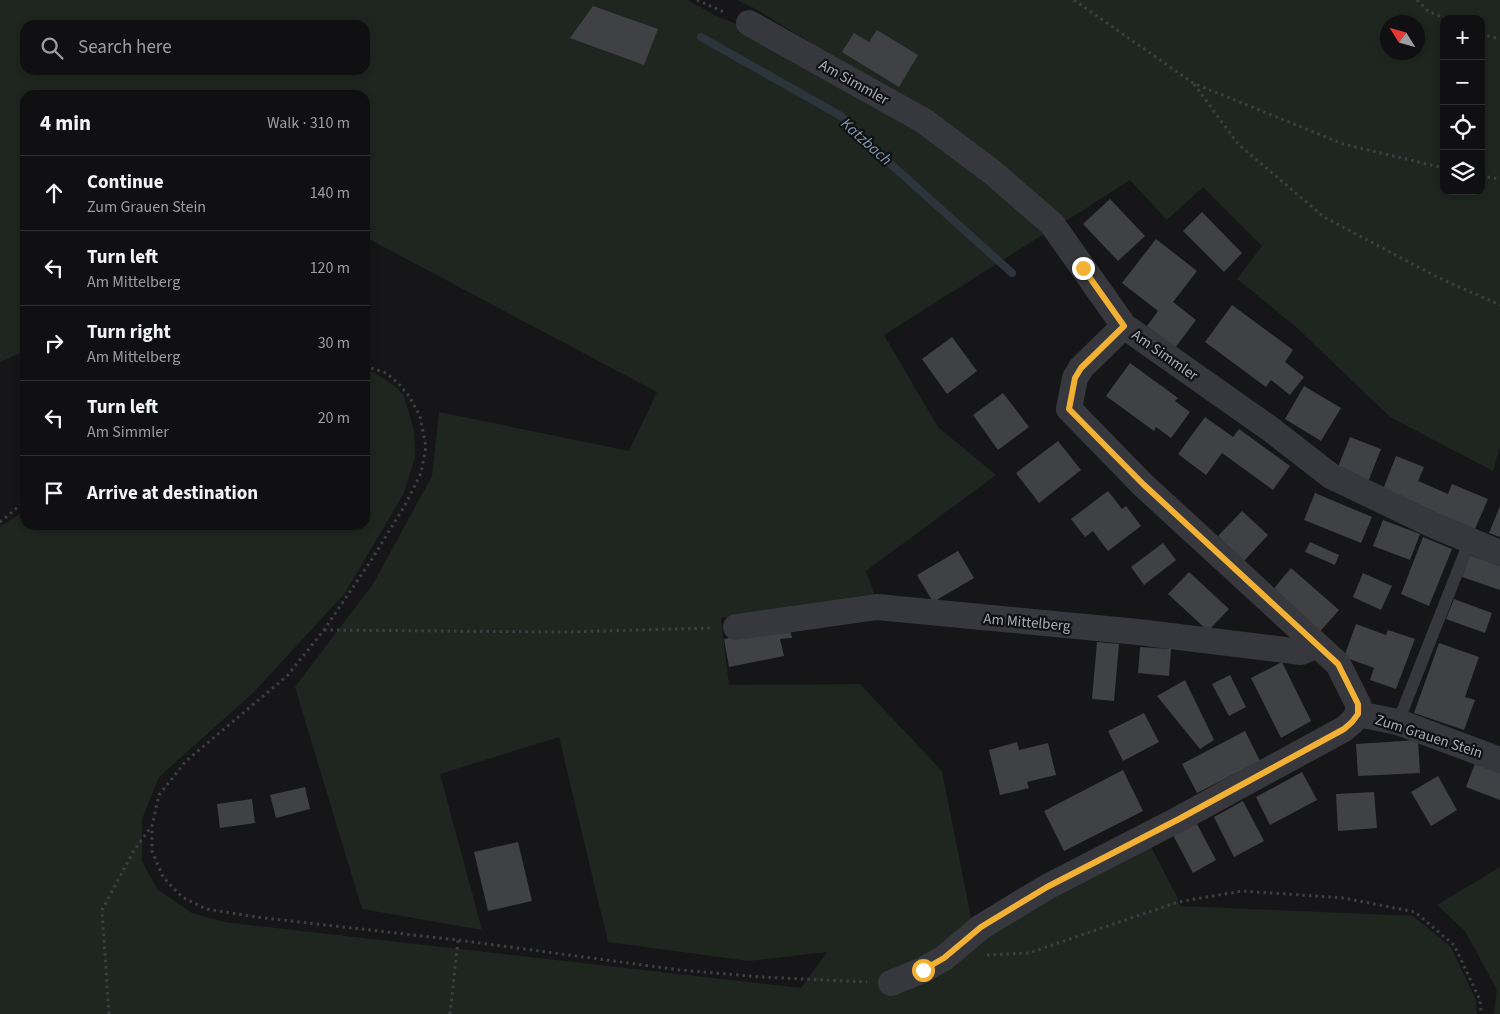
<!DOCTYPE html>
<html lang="en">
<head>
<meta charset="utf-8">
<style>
  body { margin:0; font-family:"Source Sans 3",sans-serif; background:#1e1e20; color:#f1f3f6 }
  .controls { position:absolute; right:15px; top:15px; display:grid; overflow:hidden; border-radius:10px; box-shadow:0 2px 8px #0003 }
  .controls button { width:45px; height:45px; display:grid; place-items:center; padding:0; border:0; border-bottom:1px solid #303032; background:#101012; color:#f1f3f6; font:25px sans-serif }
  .compass { position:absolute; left:1380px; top:15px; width:45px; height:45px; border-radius:50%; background:#101012; box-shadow:0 2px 8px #0003; rotate:307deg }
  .stop { position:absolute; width:15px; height:15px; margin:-11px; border:4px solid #f2b134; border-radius:50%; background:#fff }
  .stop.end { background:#f2b134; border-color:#fff; box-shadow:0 1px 5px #0008 }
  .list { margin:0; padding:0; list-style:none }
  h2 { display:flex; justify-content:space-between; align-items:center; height:65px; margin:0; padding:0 20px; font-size:21px }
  h2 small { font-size:16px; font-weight:400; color:#9c9d9f }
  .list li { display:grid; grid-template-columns:32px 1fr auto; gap:15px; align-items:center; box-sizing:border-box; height:75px; padding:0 20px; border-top:1px solid #303032 }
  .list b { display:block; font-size:19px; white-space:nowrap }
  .list p { margin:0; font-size:16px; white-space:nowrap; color:#9c9d9f }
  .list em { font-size:16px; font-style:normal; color:#9c9d9f }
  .icon { flex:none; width:28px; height:28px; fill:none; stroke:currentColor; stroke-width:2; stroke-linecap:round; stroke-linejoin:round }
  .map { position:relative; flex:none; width:1500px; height:1014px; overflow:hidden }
  .search { position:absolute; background:#101012; box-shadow:0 2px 8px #0003; left:20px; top:20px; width:350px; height:55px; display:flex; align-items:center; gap:12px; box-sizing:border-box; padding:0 18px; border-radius:15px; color:#9c9d9f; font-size:19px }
  .panel { position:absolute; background:#101012; box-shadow:0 2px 8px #0003; left:20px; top:90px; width:350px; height:440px; border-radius:15px }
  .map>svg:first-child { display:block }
  .green { fill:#1e261f; fill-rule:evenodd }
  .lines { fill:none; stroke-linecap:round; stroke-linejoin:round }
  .stream { stroke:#2c353c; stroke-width:8 }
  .building { fill:#404145 }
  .path { stroke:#3d3f44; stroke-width:3; stroke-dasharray:2.5 4; stroke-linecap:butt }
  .lane { stroke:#37383d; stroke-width:12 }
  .street { stroke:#37383d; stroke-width:26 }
  .route { stroke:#f2b134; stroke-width:6 }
  .labels { text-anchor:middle; stroke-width:4.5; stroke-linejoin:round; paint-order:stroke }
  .street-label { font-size:15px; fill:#a8adb8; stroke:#111113 }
  .water-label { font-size:16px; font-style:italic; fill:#7f9bb3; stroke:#111113 }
</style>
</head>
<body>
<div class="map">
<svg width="1500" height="1014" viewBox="0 0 1500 1014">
  <rect width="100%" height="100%" fill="#161618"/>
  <g class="green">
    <path d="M0,0h688l26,15 35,14 184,107 114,96 -163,103 54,92 58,48 -130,96 11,30 -156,17 8,67 131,-1 82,87 29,147 172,-87 34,66 3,9 233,10 38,31 25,53 1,14h-1477v-488l25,-15v14h340v-154l8,1 23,15 8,9 10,34 1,27 -11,36 -59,100 -92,100 -94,84 -17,42v42l15,28 35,24 32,9 577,66 26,-36 -78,9 -141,-19 -49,-205 -119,37 42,156 -120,-21 -67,-222 78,-103 59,-108 7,-64 190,39 28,-59 -292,-155v-142h-340v256l-25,11zM25,25h340v45h-340z"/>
    <path d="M737,0h763v447l-7,24 -103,-54 -95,-91 -58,-47 25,-33 -59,-59 -36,33 -37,-40 -67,43 -97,-85 -212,-130zM1444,19h37v172h-37zM1388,22h30v30h-30z"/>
    <polygon points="1500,867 1500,1014 1494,1014 1497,990 1465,931 1437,905"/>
  </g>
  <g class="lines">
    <polyline class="stream" points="701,37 841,116 884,158 1012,273"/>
  </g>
  <g class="building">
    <polygon points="593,6 658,29 644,65 570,38"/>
    <polygon points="877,30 918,55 899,87 842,52 854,33 869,42"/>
    <polygon points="1110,199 1145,236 1118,261 1083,224"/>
    <polygon points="1202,212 1242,253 1224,272 1183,231"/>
    <polygon points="1156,239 1197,271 1173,302 1196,320 1175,348 1147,326 1158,311 1122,283"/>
    <polygon points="1232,305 1293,350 1285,362 1304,377 1290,395 1271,380 1266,387 1205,342"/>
    <polygon points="952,337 977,371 947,394 922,359"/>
    <polygon points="1130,363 1178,398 1175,401 1190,412 1171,438 1156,427 1154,431 1106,396"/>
    <polygon points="1304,386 1341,408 1321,441 1285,419"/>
    <polygon points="1003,393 1029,427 998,450 973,415"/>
    <polygon points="1205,417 1233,437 1239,429 1290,466 1273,490 1222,453 1206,475 1178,454"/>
    <polygon points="1350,437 1381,449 1368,482 1337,469"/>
    <polygon points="1058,441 1081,470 1039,503 1016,473"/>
    <polygon points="1396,456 1424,467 1418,481 1448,494 1452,484 1488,499 1475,529 1382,492"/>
    <polygon points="1108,491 1122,509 1126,506 1141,526 1108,551 1093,531 1085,537 1071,519"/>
    <polygon points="1315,493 1372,517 1361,543 1304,520"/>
    <polygon points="1500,506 1500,537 1489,533"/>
    <polygon points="1242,511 1268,535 1244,561 1218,536"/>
    <polygon points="1383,520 1420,534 1410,560 1373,546"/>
    <polygon points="1423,537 1452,549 1429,606 1401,594"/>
    <polygon points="1310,542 1339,555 1335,565 1305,552"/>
    <polygon points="1163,543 1176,560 1144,585 1131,567"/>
    <polygon points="958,551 974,578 933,602 917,575"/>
    <polygon points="1470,555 1500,566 1500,590 1462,577"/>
    <polygon points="1291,568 1339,610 1317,635 1270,593"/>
    <polygon points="1189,572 1229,609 1208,631 1168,594"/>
    <polygon points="1363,573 1392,586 1381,610 1353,597"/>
    <polygon points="1454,599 1492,613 1485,633 1446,619"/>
    <polygon points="1356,624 1386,635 1388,630 1415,639 1396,689 1370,680 1374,668 1344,657"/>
    <polygon points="789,626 792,638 780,639 784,656 729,667 724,639"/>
    <polygon points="1097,642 1119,644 1114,701 1092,699"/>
    <polygon points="1439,643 1479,657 1465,697 1475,700 1464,730 1414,713"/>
    <polygon points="1140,647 1171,649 1169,676 1138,673"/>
    <polygon points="1282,662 1311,721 1281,738 1251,678"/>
    <polygon points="1230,675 1246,707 1229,716 1212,684"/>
    <polygon points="1185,680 1214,740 1200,749 1157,696"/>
    <polygon points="1144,713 1159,742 1123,761 1108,731"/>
    <polygon points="1245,731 1260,761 1197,793 1182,764"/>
    <polygon points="1418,740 1420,773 1358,776 1356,744"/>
    <polygon points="1017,742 1019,750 1048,743 1056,775 1027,782 1029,788 1000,795 989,750"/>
    <polygon points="1477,758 1500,766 1500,800 1466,787"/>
    <polygon points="1123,770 1143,811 1064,851 1044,811"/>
    <polygon points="1302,772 1317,800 1270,825 1256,797"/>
    <polygon points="1438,776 1457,810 1431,826 1411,792"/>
    <polygon points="305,787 310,809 276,818 270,795"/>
    <polygon points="1374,792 1377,828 1338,831 1336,794"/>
    <polygon points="252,799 255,823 220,828 217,804"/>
    <polygon points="1243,801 1264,841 1234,857 1214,817"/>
    <polygon points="1196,822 1216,860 1193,873 1173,835"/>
    <polygon points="518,842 532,901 488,911 474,852"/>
  </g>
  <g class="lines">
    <g class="path">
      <polyline points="697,0 726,13"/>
      <polyline points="1074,0 1193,83 1343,144 1444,168"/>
      <polyline points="1417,0 1428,11 1446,19"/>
      <polyline points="1481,34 1500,39"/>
      <polyline points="1194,84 1238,144 1324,217 1437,277 1500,305"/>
      <polyline points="1481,176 1500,179"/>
      <polyline points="365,366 386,373 398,383 409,396 420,416 426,447 421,473 405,505 372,559 324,630 287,676 186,761 159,795 152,826 152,851 163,877 182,897 206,909 264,918 458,940 680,970 761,977 867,982"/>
      <polyline points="0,522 25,501"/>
      <polyline points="324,630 565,632 711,628"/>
      <polyline points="987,955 1029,953 1178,902 1242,891 1344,898 1415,912 1454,945 1480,1000 1481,1014"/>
      <polyline points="109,1014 102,910 133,852 151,827"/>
      <polyline points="450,1014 458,940"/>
    </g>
    <polyline class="lane" points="1398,722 1470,540"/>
    <g class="street">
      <polyline points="749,23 924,121 992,172 1052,224 1124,326 1269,428 1331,476 1433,525 1500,553"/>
      <polyline points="1124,326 1081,368 1075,378 1069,409 1143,485 1338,664 1358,704 1358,714"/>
      <polyline points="736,627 877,607 1138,632 1301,652 1317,645"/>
      <polyline points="1358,714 1398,722 1500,760"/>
      <polyline points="891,983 923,970 944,958 981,927 1047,887 1179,819 1344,729 1352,722 1358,714"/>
    </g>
  </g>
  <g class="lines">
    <polyline class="route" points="923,970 944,958 981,927 1047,887 1179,819 1344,729 1352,722 1358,714 1358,704 1338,664 1143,484 1069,409 1075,378 1081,368 1124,326 1083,268"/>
  </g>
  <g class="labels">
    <g class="street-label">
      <text transform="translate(854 82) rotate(29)" y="5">Am Simmler</text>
      <text transform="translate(1165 355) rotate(35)" y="5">Am Simmler</text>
      <text transform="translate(1027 622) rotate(5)" y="5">Am Mittelberg</text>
      <text transform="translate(1429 736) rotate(18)" y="5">Zum Grauen Stein</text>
    </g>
    <g class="water-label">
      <text transform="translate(867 141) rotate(42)" y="6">Katzbach</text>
    </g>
  </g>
</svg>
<div class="controls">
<button>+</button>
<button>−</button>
<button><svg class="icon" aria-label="locate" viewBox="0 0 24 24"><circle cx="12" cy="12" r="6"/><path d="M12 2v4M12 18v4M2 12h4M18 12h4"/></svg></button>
<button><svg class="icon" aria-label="layers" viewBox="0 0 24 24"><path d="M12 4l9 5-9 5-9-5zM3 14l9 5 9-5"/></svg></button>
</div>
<svg class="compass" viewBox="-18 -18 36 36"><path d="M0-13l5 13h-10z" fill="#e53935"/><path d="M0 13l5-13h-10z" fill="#9c9d9f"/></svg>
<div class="stop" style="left:923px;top:970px"></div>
<div class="stop end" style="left:1083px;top:268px"></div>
<div class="search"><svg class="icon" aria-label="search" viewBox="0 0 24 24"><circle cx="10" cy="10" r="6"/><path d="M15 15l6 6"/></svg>Search here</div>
<section class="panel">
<h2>4 min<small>Walk · 310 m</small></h2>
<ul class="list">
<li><svg class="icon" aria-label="ahead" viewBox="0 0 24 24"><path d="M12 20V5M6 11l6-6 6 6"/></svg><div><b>Continue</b><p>Zum Grauen Stein</p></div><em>140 m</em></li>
<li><svg class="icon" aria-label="left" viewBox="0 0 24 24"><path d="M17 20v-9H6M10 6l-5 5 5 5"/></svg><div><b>Turn left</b><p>Am Mittelberg</p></div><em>120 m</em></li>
<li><svg class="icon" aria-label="right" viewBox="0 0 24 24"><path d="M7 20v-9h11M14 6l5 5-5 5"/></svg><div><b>Turn right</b><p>Am Mittelberg</p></div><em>30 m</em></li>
<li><svg class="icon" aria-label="left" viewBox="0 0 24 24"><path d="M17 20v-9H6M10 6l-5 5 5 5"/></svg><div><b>Turn left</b><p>Am Simmler</p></div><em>20 m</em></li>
<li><svg class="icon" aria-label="arrive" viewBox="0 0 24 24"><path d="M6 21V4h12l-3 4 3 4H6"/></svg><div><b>Arrive at destination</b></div></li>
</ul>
</section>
</div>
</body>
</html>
